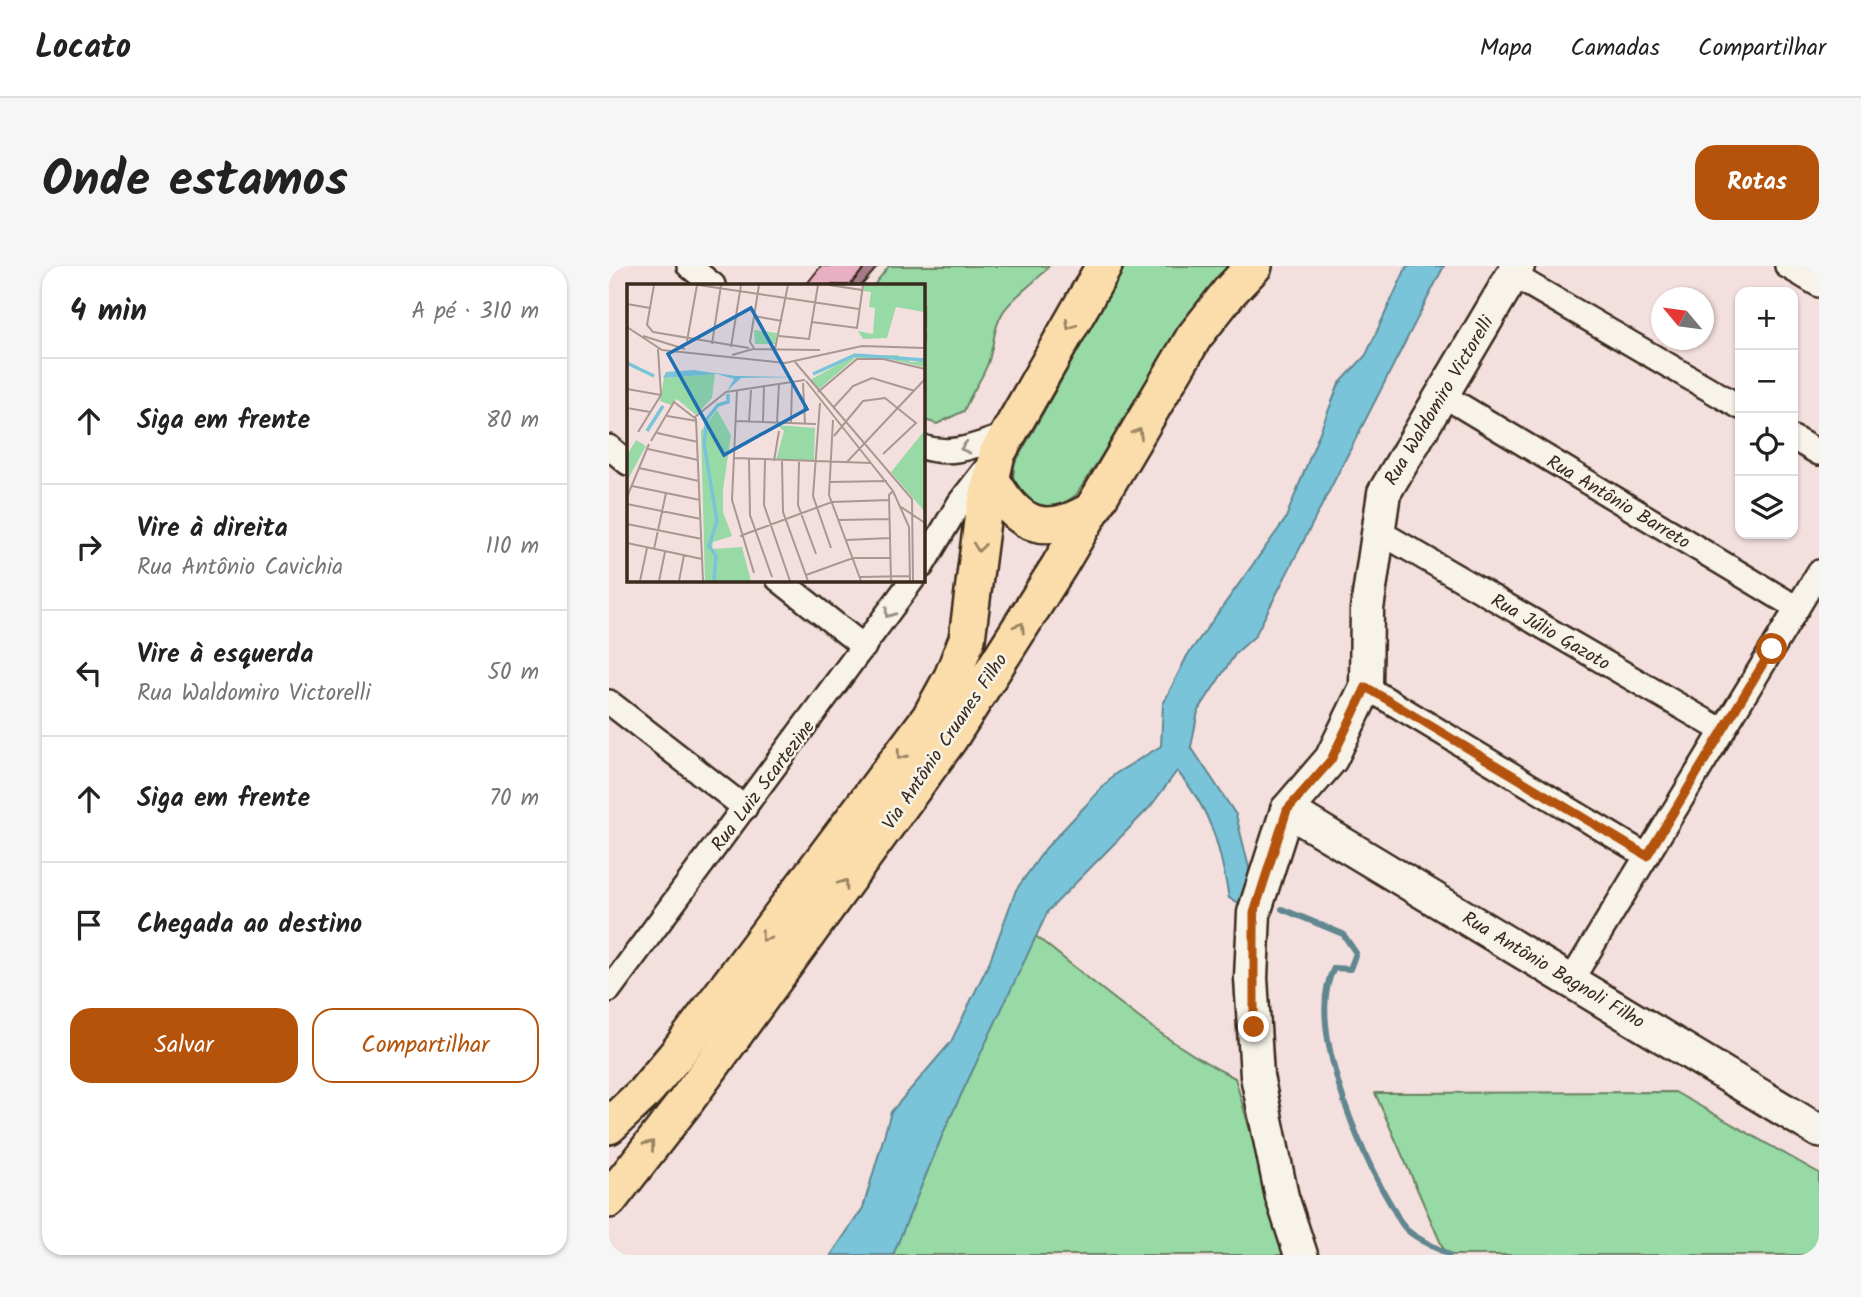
<!DOCTYPE html>
<html lang="pt">
<head>
<meta charset="utf-8">
<style>
  body { margin:0; font-family:Kalam,sans-serif; background:#f6f6f6; color:#222 }
  .controls { position:absolute; right:21px; top:21px; display:grid; overflow:hidden; border-radius:14px; box-shadow:0 2px 5px #0004 }
  .controls button { width:63px; height:63px; display:grid; place-items:center; padding:0; border:0; border-bottom:2px solid #e0e0e0; background:#fff; color:#222; font:35px sans-serif }
  .compass { position:absolute; left:1042px; top:21px; width:63px; height:63px; border-radius:50%; background:#fff; box-shadow:0 2px 5px #0004; rotate:299deg }
  .stop { position:absolute; width:21px; height:21px; margin:-16px; border:5px solid #b45309; border-radius:50%; background:#fff }
  .stop.end { background:#b45309; border-color:#fff; box-shadow:0 2px 7px #0008 }
  .list { margin:0; padding:0; list-style:none }
  h2 { display:flex; justify-content:space-between; align-items:center; height:91px; margin:0; padding:0 28px; font-size:30px }
  h2 small { font-size:23px; font-weight:400; color:#767676 }
  .list li { display:grid; grid-template-columns:46px 1fr auto; gap:21px; align-items:center; box-sizing:border-box; height:126px; padding:0 28px; border-top:2px solid #e0e0e0 }
  .list b { display:block; font-size:26px; white-space:nowrap }
  .list p { margin:0; font-size:23px; white-space:nowrap; color:#767676 }
  .list em { font-size:23px; font-style:normal; color:#767676 }
  .actions { display:flex; gap:14px; padding:21px 28px }
  .actions a { flex:1; padding:16px 0; border:2px solid #b45309; border-radius:21px; text-align:center; font-size:24px; color:#b45309 }
  .actions .main { background:#b45309; color:#fff }
  .icon { flex:none; width:38px; height:38px; fill:none; stroke:currentColor; stroke-width:2; stroke-linecap:round; stroke-linejoin:round }
  .map { position:relative; flex:none; width:1210px; height:989px; overflow:hidden; border-radius:21px }
  header { display:flex; align-items:center; gap:42px; box-sizing:border-box; height:98px; padding:0 35px; background:#fff; border-bottom:2px solid #e0e0e0 }
  header strong { font-size:33px }
  nav { display:flex; gap:38px; margin-inline-start:auto; font-size:24px }
  .intro { display:flex; align-items:center; justify-content:space-between; box-sizing:border-box; height:168px; padding:0 42px }
  h1 { margin:0; font-size:49px }
  .button { padding:18px 32px; border-radius:21px; background:#b45309; color:#fff; font-size:24px; font-weight:700 }
  main { display:flex; gap:42px; padding:0 42px }
  aside { flex:1; background:#fff; border-radius:21px; box-shadow:0 2px 5px #0004 }
  .map>svg:first-child { display:block }
  .green { fill:#97daa6; stroke:#698262; stroke-width:2 }
  .water { fill:#7ac4da; stroke:#61868f; stroke-width:2 }
  .lines { fill:none; stroke-linecap:round; stroke-linejoin:round }
  .stream { stroke:#61868f; stroke-width:6 }
  .street-casing { stroke:#3b2a1e; stroke-width:28 }
  .secondary-casing { stroke:#3b2a1e; stroke-width:37 }
  .primary-casing { stroke:#3b2a1e; stroke-width:40 }
  .street { stroke:#f7f3e8; stroke-width:23 }
  .secondary { stroke:#f7f3e8; stroke-width:32 }
  .primary { stroke:#faddab; stroke-width:35 }
  .shaded-wall { fill:#a37b88; stroke:#3b2a1e; stroke-width:2 }
  .building { fill:#e9b0c3; stroke:#3b2a1e; stroke-width:2 }
  .oneway { stroke:#9a8464 }
  .oneway2 { stroke:#998e83 }
  .route { stroke:#b45309; stroke-width:9 }
  .labels { text-anchor:middle; stroke-width:5; stroke-linejoin:round; paint-order:stroke }
  .street-label { font-size:19px; fill:#3b2a1e; stroke:#f7f3e8 }
  .inset-river { fill:none; stroke:#7ac4da; stroke-width:3.5 }
  .inset-road { fill:none; stroke:#a99791; stroke-width:2 }
  .view { fill:#1f6fb2; fill-opacity:0.15; stroke:#1f6fb2; stroke-width:3.5 }
  .inset-edge { fill:none; stroke:#3b2a1e; stroke-width:3.5 }
</style>
</head>
<body>
<header>
<strong>Locato</strong>
<nav><a>Mapa</a><a>Camadas</a><a>Compartilhar</a></nav>
</header>
<div class="intro"><h1>Onde estamos</h1><a class="button">Rotas</a></div>
<main>
<aside>
<h2>4 min<small>A pé · 310 m</small></h2>
<ul class="list">
<li><svg class="icon" aria-label="ahead" viewBox="0 0 24 24"><path d="M12 20V5M6 11l6-6 6 6"/></svg><div><b>Siga em frente</b></div><em>80 m</em></li>
<li><svg class="icon" aria-label="right" viewBox="0 0 24 24"><path d="M7 20v-9h11M14 6l5 5-5 5"/></svg><div><b>Vire à direita</b><p>Rua Antônio Cavichia</p></div><em>110 m</em></li>
<li><svg class="icon" aria-label="left" viewBox="0 0 24 24"><path d="M17 20v-9H6M10 6l-5 5 5 5"/></svg><div><b>Vire à esquerda</b><p>Rua Waldomiro Victorelli</p></div><em>50 m</em></li>
<li><svg class="icon" aria-label="ahead" viewBox="0 0 24 24"><path d="M12 20V5M6 11l6-6 6 6"/></svg><div><b>Siga em frente</b></div><em>70 m</em></li>
<li><svg class="icon" aria-label="arrive" viewBox="0 0 24 24"><path d="M6 21V4h12l-3 4 3 4H6"/></svg><div><b>Chegada ao destino</b></div></li>
</ul>
<div class="actions"><a class="main">Salvar</a><a>Compartilhar</a></div>
</aside>
<div class="map">
<svg width="1210" height="989" viewBox="0 0 1210 989">
  <rect width="100%" height="100%" fill="#f3dfdd"/>
  <filter id="ink" filterUnits="userSpaceOnUse"><feTurbulence type="fractalNoise" baseFrequency=".0143" numOctaves="2"/><feDisplacementMap in="SourceGraphic" scale="14" xChannelSelector="R" yChannelSelector="G"/><feConvolveMatrix kernelMatrix="1 2 1 2 8 2 1 2 1" color-interpolation-filters="sRGB"/></filter>
  <g filter="url(#ink)">
    <g class="green">
      <path d="M280,0h160c-13,17 -33,27 -46,46 -10,16 -9,34 -15,51 -6,17 -18,31 -24,48l-27,13 -15,-5v-134h-48z"/>
      <path d="M516,0h106c-63,68 -103,153 -155,229 -20,16 -51,25 -62,-8 -2,-6 0,-16 0,-22z"/>
      <path d="M423,667c66,52 128,108 203,145l36,127 20,50h-409z"/>
      <polygon points="1066,826 1210,907 1210,989 837,989 766,827"/>
    </g>
    <path class="water" d="M798,0h37l-189,370 -19,17 -38,58 -7,36 45,68 14,57v37l-21,-11c-9,-51 -17,-87 -52,-127l-27,36 -102,104 -103,218 -52,126h-62l32,-47 28,-96 60,-70 38,-79 27,-73 30,-42 69,-74 46,-28 2,-42 24,-48 98,-136 54,-136 27,-29z"/>
    <g class="lines">
      <path class="stream" d="M673,643l61,25 13,19 -6,16 -16,-1c-30,54 26,185 56,235 5,8 10,21 17,27 11,10 29,17 42,25"/>
      <g class="street-casing">
        <g id="street">
          <polyline points="80,0 104,19"/>
          <polyline points="1178,0 1210,19"/>
          <polyline points="904,9 1131,141"/>
          <polyline points="832,128 1188,342"/>
          <polyline points="1184,172 1210,187"/>
          <polyline points="0,181 19,197"/>
          <path d="M313,181c31,10 55,-2 85,-12"/>
          <polyline points="769,265 1114,465"/>
          <polyline points="313,300 351,236 382,196"/>
          <polyline points="169,313 255,381"/>
          <polyline points="757,421 1038,590"/>
          <polyline points="0,436 136,542"/>
          <polyline points="963,713 1210,306"/>
          <polyline points="0,724 304,313"/>
        </g>
      </g>
      <g class="secondary-casing">
        <g id="secondary">
          <polyline points="678,544 1210,865"/>
          <polyline points="692,989 673,931 648,810 642,712 645,647 678,544 722,493 757,421 758,343 775,227 909,0"/>
        </g>
      </g>
      <g class="primary-casing">
        <g id="primary">
          <path d="M383,214c26,46 52,58 100,30"/>
          <polyline points="0,860 35,827 67,789 321,451 343,411 358,373 373,255 388,188 495,0"/>
          <polyline points="0,934 77,835 341,472 450,300 585,71 622,24 645,0"/>
        </g>
      </g>
      <use href="#street" class="street"/>
      <use href="#secondary" class="secondary"/>
      <use href="#primary" class="primary"/>
    </g>
    <polygon class="shaded-wall" points="257,0 269,0 253,19 241,19"/>
    <polygon class="building" points="212,0 257,0 241,19 197,19"/>
    <defs><path id="oneway-chevron" d="M-2-3.5L2.5 0L-2 3.5" fill="none" stroke-width="1.6" stroke-linecap="round" stroke-linejoin="round" transform="scale(1.75)"/></defs>
    <g class="oneway">
      <use href="#oneway-chevron" transform="translate(461 59) rotate(120)"/>
      <use href="#oneway-chevron" transform="translate(529 167) rotate(-59)"/>
      <use href="#oneway-chevron" transform="translate(370 281) rotate(96)"/>
      <use href="#oneway-chevron" transform="translate(411 361) rotate(-58)"/>
      <use href="#oneway-chevron" transform="translate(292 489) rotate(127)"/>
      <use href="#oneway-chevron" transform="translate(235 618) rotate(-54)"/>
      <use href="#oneway-chevron" transform="translate(156 671) rotate(127)"/>
      <use href="#oneway-chevron" transform="translate(41 879) rotate(-51)"/>
    </g>
    <g class="oneway2">
      <use href="#oneway-chevron" transform="translate(356 182) rotate(166)"/>
      <use href="#oneway-chevron" transform="translate(280 347) rotate(126)"/>
    </g>
  </g>
  <g class="lines" filter="url(#ink)">
    <polyline class="route" points="645,761 645,647 678,544 722,494 757,421 1038,590 1163,383"/>
  </g>
  <g class="labels">
    <g class="street-label">
      <text transform="translate(829 134) rotate(-59)" y="7">Rua Waldomiro Victorelli</text>
      <text transform="translate(1010 235) rotate(31)" y="7">Rua Antônio Barreto</text>
      <text transform="translate(942 365) rotate(30)" y="7">Rua Júlio Gazoto</text>
      <text transform="translate(335 475) rotate(-56)" y="7">Via Antônio Cruanes Filho</text>
      <text transform="translate(153 519) rotate(-53)" y="7">Rua Luiz Scartezine</text>
      <text transform="translate(945 703) rotate(31)" y="7">Rua Antônio Bagnoli Filho</text>
    </g>
  </g>
  <g transform="translate(18 18)">
    <rect width="298" height="298" fill="#f3dfdd"/>
    <path d="M237,1h60v27l-28,-5 -9,31 -24,1 -5,-8 15,3 2,-26 -6,-1 2,-15 -8,-1zM127,46l23,3 -2,11h-20zM228,71h42l14,7 13,-1v6l-39,-9h-30l-36,31 -9,-9zM88,90l-3,24 -16,17 -19,-16 -6,6 -11,-4 4,-23zM90,126l14,25 -8,55v22l9,24 -19,6 -1,7 30,-2 9,34h-46l-4,-150zM150,141l38,3 -1,32h-38l8,-29zM297,147v80l-33,-39zM9,156l10,6 -19,35v-26z" fill="#97daa6"/>
    <path d="M66,86l43,6 64,1 -59,1 -14,13 7,-12 -17,-5 -54,4 3,-6z" fill="#7ac4da"/>
    <path class="inset-river" d="M0,79l27,13M186,90l42,-19 70,5M20,147l16,-25M87,297l2,-25 -7,-10 8,-25 -13,-78 3,-24 11,-14 10,-3v-8"/>
    <path class="inset-road" d="M27,1l-7,40 6,7 96,16M71,1l161,24M202,1l33,5M0,20l23,4M127,32l28,5M185,38l45,6 6,-43M0,43l35,23 123,13 77,-17 63,2M16,52l42,13M152,52l30,3 9,-54M60,57l10,-56M85,60l9,-59M104,63l10,-62M127,64l-4,-6 9,-57M148,65l13,-64M105,71l21,-6 67,1M168,78l117,137 1,82M179,97l87,110 16,36 1,54M176,99l2,41M0,105l34,6M110,106l-5,110 22,73M191,108l39,-33h26l42,10M193,119l-7,93 18,52M0,124l23,4M206,124l20,-22 19,-8 43,13M40,132l30,5M68,133l31,-25 79,-12M206,136l-4,75 32,86M109,137l80,3M122,138l2,-32M136,138l1,-37M150,139l2,-40M164,139l1,-39M11,148l23,-37 -3,-46M30,149l41,9M207,152l29,-35 22,-3 31,25 -33,31M24,157l23,-39 22,17 7,162M21,165l50,11M107,174l137,5M122,175l1,56 22,62M138,176l-1,45 26,76M147,177l5,-30M155,177l1,51 25,69M172,178l-1,43 18,49M219,179l79,-84M12,184l60,13M203,198l57,-1M5,202l68,14M0,213l22,-53M0,220l74,15M274,223l24,16M212,236l50,-1M0,240l75,15M113,252l92,-34 57,-2M219,256l44,-2M0,259l75,16M27,265l12,-56M179,291l47,-17h37M233,293l50,-1M13,297l7,-33M32,297l6,-29M52,297l5,-26M264,297l-2,-86 4,-4"/>
    <path class="view" d="M124,24l56,101 -83,46 -56,-101z"/>
    <rect width="298" height="298" class="inset-edge"/>
  </g>
</svg>
<div class="controls">
<button>+</button>
<button>−</button>
<button><svg class="icon" aria-label="locate" viewBox="0 0 24 24"><circle cx="12" cy="12" r="6"/><path d="M12 2v4M12 18v4M2 12h4M18 12h4"/></svg></button>
<button><svg class="icon" aria-label="layers" viewBox="0 0 24 24"><path d="M12 4l9 5-9 5-9-5zM3 14l9 5 9-5"/></svg></button>
</div>
<svg class="compass" viewBox="-18 -18 36 36"><path d="M0-13l5 13h-10z" fill="#e53935"/><path d="M0 13l5-13h-10z" fill="#767676"/></svg>
<div class="stop" style="left:1163px;top:383px"></div>
<div class="stop end" style="left:645px;top:761px"></div>
</div>
</main>
</body>
</html>
